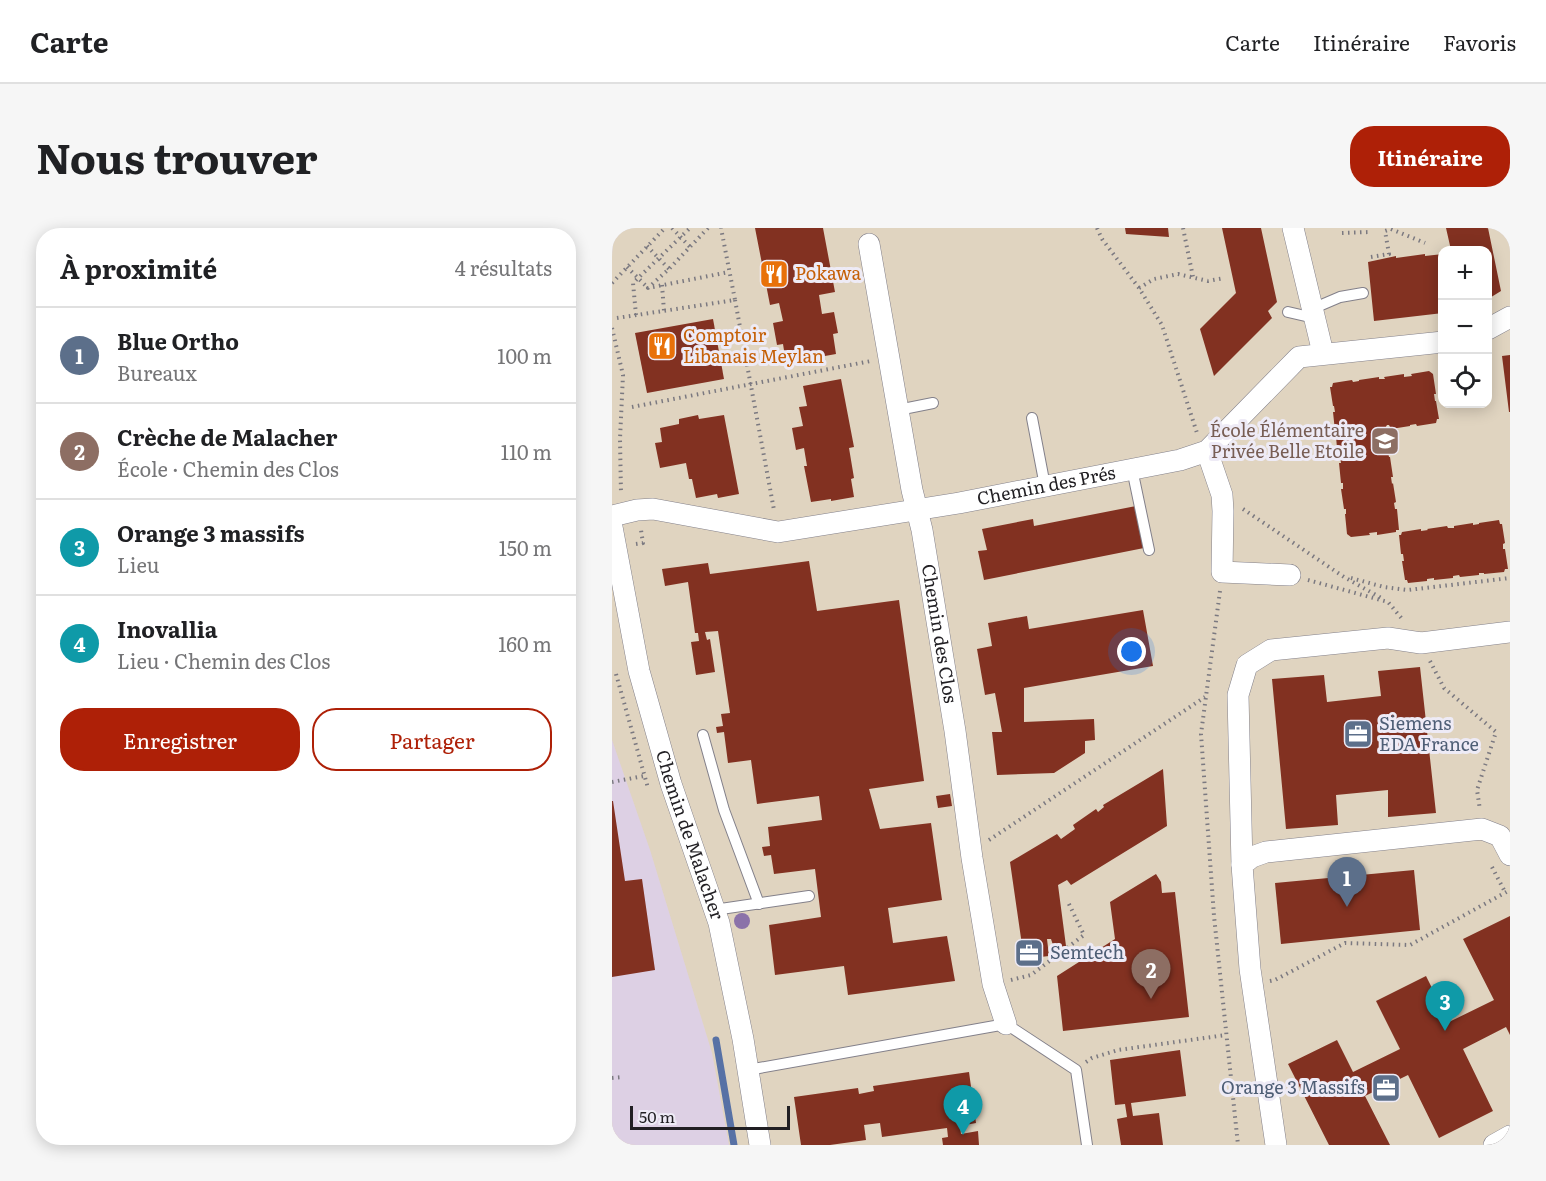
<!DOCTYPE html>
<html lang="fr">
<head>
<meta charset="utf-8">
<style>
  body { margin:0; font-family:Literata,serif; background:#f6f6f6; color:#202124 }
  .controls { position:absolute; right:18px; top:18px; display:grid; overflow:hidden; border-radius:12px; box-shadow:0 3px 15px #0003 }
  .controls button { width:54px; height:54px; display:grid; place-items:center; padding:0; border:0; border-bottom:2px solid #e0e0e0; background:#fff; color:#202124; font:30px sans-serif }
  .scale { position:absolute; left:18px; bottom:15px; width:160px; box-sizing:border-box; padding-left:6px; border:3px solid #211f23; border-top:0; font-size:16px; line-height:21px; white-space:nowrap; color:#211f23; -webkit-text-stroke:4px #eeebf6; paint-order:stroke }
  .you { position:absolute; left:520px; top:424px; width:21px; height:21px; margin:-15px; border:4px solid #fff; border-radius:50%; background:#1a73e8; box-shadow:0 0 0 9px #1a73e833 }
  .badge { display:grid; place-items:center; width:39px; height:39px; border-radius:50%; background:#ae2007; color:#fff; font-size:20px; font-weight:700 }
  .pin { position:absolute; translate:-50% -50px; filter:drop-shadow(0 2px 3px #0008) }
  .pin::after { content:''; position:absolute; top:32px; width:21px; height:18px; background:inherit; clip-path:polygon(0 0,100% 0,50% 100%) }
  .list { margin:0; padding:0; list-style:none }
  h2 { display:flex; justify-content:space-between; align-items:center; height:78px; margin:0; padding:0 24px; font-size:26px }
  h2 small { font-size:20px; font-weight:400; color:#757577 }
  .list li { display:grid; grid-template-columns:39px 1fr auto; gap:18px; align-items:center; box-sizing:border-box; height:96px; padding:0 24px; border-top:2px solid #e0e0e0 }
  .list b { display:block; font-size:22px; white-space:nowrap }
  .list p { margin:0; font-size:20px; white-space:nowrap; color:#757577 }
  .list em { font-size:20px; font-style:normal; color:#757577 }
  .actions { display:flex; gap:12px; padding:18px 24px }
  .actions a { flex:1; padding:14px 0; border:2px solid #ae2007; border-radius:24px; text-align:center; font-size:21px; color:#ae2007 }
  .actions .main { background:#ae2007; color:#fff }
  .icon { flex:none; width:33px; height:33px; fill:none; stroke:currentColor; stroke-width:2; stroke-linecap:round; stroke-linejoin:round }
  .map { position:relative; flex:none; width:898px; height:917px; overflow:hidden; border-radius:24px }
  header { display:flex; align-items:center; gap:36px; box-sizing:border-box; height:84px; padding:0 30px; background:#fff; border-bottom:2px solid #e0e0e0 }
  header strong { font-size:28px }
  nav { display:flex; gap:33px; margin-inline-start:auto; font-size:21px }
  .intro { display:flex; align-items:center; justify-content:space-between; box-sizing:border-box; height:144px; padding:0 36px }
  h1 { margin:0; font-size:42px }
  .button { padding:15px 27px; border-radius:24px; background:#ae2007; color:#fff; font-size:21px; font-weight:700 }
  main { display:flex; gap:36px; padding:0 36px }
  aside { flex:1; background:#fff; border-radius:24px; box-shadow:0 3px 15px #0003 }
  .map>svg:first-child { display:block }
  .commercial { fill:#e0d4c0; fill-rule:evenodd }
  .industrial { fill:#ddd0e4 }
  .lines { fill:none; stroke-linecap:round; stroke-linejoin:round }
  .stream { stroke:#5771a5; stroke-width:7 }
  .building { fill:#823121 }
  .lane-casing { stroke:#83808a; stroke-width:12 }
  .street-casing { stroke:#83808a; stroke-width:22 }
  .path { stroke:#7b7980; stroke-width:4; stroke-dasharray:1.5 4.5; stroke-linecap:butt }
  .lane { stroke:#fff; stroke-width:10 }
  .street { stroke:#fff; stroke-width:21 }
  .tree { fill:#8b72a9 }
  .labels { text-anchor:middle; stroke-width:6; stroke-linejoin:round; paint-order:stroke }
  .food-label { font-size:18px; fill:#c56008; stroke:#eeebf6; text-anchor:start }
  .education-label { font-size:18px; fill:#785e54; stroke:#eeebf6; text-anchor:end }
  .street-label { font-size:18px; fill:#211f23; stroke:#eeebf6 }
  .service-label { font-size:18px; fill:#4e5e75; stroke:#eeebf6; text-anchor:start }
</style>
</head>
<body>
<header>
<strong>Carte</strong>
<nav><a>Carte</a><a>Itinéraire</a><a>Favoris</a></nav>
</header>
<div class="intro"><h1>Nous trouver</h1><a class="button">Itinéraire</a></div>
<main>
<aside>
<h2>À proximité<small>4 résultats</small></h2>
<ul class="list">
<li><span class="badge" style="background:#5c6f8a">1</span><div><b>Blue Ortho</b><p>Bureaux</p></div><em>100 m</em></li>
<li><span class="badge" style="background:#8d6e63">2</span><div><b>Crèche de Malacher</b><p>École · Chemin des Clos</p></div><em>110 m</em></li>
<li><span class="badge" style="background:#0f9aa8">3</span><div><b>Orange 3 massifs</b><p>Lieu</p></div><em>150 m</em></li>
<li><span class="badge" style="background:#0f9aa8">4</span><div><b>Inovallia</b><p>Lieu · Chemin des Clos</p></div><em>160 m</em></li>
</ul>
<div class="actions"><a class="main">Enregistrer</a><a>Partager</a></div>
</aside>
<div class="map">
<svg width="898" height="917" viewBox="0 0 898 917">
  <rect width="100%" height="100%" fill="#e1dde8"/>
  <path class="commercial" d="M10,0h888v917h-898v-888l1,-18zM831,22h45v154h-45z"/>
  <polygon class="industrial" points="0,512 38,622 100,825 117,917 0,917"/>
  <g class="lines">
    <polyline class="stream" points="104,812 122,917"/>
  </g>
  <g class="building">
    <polygon points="143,0 211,0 223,64 207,67 210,86 222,84 226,105 221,106 224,126 174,135 171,116 165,117 161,95 171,93 167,75 158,77"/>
    <polygon points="513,0 556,0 557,9 514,6"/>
    <polygon points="610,0 649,0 665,74 656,83 660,90 602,148 588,101 624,65"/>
    <polygon points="834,0 876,0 889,63 876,71 876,22 839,22"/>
    <polygon points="813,26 813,28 831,26 831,85 762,93 756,34 784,28 784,30"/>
    <polygon points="101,91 112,151 35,165 23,105"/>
    <polygon points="898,127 898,184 897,184 890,128"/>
    <polygon points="817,143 821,146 824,166 822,166 823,173 824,173 827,191 825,191 824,195 805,198 804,196 798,197 798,198 779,201 777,197 775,197 772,202 775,204 778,223 776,224 777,229 778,229 781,249 779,249 780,256 781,255 784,274 782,275 783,281 785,281 787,302 784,302 784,304 765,307 765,304 757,305 758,307 739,309 735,306 733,286 734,286 734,281 732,281 729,261 731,261 731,255 729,255 727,235 729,235 728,229 726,230 724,209 726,209 725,203 723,203 721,184 723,184 722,178 721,178 718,159 720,159 721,155 740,152 741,154 747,153 747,152 767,149 767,151 773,151 772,149 792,146 792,149 800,148 799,146"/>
    <polygon points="229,151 242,219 237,220 242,250 239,251 242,269 219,273 219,271 199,274 192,238 195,238 192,220 184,222 180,200 191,198 187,179 195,178 191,158"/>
    <polygon points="86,187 87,191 112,187 127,266 106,270 105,266 84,270 80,251 77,251 74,235 48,240 43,215 50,214 48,200 67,196 67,191"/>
    <polygon points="524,278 532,320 372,352 366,323 375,322 370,301 421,291 422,298"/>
    <polygon points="887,292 888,296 890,296 893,315 891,316 891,321 893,321 896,341 893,341 892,344 872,346 872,345 867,345 867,347 848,349 847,347 841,348 841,350 822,352 822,350 815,351 815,353 796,355 795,352 793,352 790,333 792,333 791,326 789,326 787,307 789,307 790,304 809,301 809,303 816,302 815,301 835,298 836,300 842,300 842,298 861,295 861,297 867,296 867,295"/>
    <polygon points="197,333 205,383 287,372 312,553 257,561 268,601 319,595 330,672 276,680 281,715 335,708 343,753 236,767 232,738 163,747 157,697 209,689 203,641 162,646 159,627 152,628 150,619 158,618 156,599 210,592 207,568 145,576 139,532 116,535 112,504 105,505 104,499 111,498 109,486 118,485 106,403 93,404 95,412 98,411 103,444 84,447 79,414 87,413 86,405 83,405 76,354 53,358 50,341 96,335 98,346"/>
    <polygon points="531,382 541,438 412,460 412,494 482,491 483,512 473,513 473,525 442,545 385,547 380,504 390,504 383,465 373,467 365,421 380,418 376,395 415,388 417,401"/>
    <polygon points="808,439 824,585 776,589 776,562 724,567 726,597 674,601 660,451 712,447 715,474 769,468 766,443"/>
    <polygon points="551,541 555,598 459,657 455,652 446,657 454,718 442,720 439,711 435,711 437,728 412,731 398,634 445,606 449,611 463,601 461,597 484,581 486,584 492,579 491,577"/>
    <polygon points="338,566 340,578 326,580 324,568"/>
    <polygon points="0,573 1,573 13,653 30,651 43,742 0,749"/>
    <polygon points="802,642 808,702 669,716 663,655"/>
    <polygon points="544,646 549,654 550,665 563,664 577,789 451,803 445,748 503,711 498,674"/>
    <polygon points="898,688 898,807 894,799 851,821 881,883 827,910 796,847 753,868 778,917 717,917 676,836 725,812 741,844 788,821 764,773 814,748 837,794 882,772 851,711"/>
    <polygon points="568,822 574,868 519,875 521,888 547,885 551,917 509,917 505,891 515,889 513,876 503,877 498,832"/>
    <polygon points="357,844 364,895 348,898 349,906 366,903 367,917 331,917 330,910 336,909 335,900 270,909 268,895 252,897 254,912 218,917 189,917 182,869 246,860 247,866 262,863 261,858"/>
  </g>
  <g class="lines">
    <g class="lane-casing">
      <g id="lane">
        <polyline points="700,81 728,69 751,65"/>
        <polyline points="676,84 702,90"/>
        <polyline points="286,182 321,175"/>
        <polyline points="420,190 433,258"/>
        <polyline points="520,241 537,322"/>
        <polyline points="91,507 112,582 147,676"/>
        <polyline points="102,682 197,668"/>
        <polyline points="136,842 394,796 464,842 475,917"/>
      </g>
    </g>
    <g class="street-casing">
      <g id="street">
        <polyline points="681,0 711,125"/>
        <path id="s1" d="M257,16l43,246 10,40 33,201 17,127 21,126 13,40"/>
        <polyline points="876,101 898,89"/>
        <polyline points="595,223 610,267 611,283 610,344 678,347"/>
        <path id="s2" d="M0,288l25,-6 16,-1 125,23 181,-29 221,-43 27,-9 92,-94 144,-15"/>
        <path id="s3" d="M0,299l27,144 32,113 48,139 24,116 17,106"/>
        <polyline points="630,637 626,467 635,437 659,422 776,410 809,415 898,404"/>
        <polyline points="664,917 638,741 630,637 640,629 654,624 870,601 888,608 898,627"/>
        <polyline points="882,917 898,908"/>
      </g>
    </g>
    <g class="path">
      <polyline points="60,0 78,19"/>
      <polyline points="96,0 57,41 36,60 117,44"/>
      <polyline points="485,0 490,11 527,60 550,97 585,205"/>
      <polyline points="571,0 581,49"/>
      <polyline points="779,1 813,15"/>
      <polyline points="730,5 758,4"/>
      <polyline points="35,18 57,41"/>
      <polyline points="759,29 777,26 773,3 779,1"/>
      <polyline points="15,39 36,60"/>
      <polyline points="0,55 53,0"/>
      <polyline points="50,57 52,83"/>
      <polyline points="527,60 542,51 566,46 596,53 612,50"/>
      <polyline points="123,72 162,282"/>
      <polyline points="24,87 21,55 78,0"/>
      <polyline points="5,90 123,72 109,0"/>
      <polyline points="0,100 11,147 8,211 9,266"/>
      <polyline points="20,179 259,133"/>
      <polyline points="631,281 732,349 771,371"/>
      <polyline points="24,316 31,315 29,302"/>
      <polyline points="739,350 772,359 796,362 898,350"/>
      <polyline points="696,352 776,374 791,392"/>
      <polyline points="608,363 589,506 602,688 626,917"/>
      <polyline points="818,433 832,460 884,504 865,562 868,582"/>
      <polyline points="4,446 36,560"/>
      <polyline points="0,554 32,548"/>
      <polyline points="377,612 593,469"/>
      <polyline points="880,639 893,664"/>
      <polyline points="399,752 419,747 472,707 455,672"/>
      <polyline points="658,753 663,752 733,715 798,717 898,662"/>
      <polyline points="474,834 480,830 506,822 614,807"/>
      <polyline points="0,850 11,849"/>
    </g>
    <use href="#lane" class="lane"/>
    <use href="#street" class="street"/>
  </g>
  <circle class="tree" cx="130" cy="693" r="8"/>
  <defs>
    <g id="restaurant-square" transform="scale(1.5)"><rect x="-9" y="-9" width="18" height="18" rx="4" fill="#e8710a" stroke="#eeebf6"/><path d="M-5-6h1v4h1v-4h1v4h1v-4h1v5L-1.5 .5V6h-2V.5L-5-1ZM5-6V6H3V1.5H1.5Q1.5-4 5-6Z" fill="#fff"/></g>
    <g id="school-square" transform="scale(1.5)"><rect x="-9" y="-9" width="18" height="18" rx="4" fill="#8d6e63" stroke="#eeebf6"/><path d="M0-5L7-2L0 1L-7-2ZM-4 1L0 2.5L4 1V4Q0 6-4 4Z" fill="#fff"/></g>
    <g id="office-square" transform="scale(1.5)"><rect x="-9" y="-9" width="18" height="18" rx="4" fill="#5c6f8a" stroke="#eeebf6"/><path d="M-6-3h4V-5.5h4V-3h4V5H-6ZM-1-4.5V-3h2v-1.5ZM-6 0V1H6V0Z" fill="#fff"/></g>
  </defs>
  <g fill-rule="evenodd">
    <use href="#restaurant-square" x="162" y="46"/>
    <use href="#restaurant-square" x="50" y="118"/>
    <use href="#school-square" x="773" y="213"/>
    <use href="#office-square" x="746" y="506"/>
    <use href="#office-square" x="417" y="725"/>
    <use href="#office-square" x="774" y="860"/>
  </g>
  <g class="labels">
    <g class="food-label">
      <text x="183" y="52">Pokawa</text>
      <text x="71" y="114">Comptoir<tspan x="71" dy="21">Libanais Meylan</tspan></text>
    </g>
    <g class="education-label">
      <text x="752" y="209">École Élémentaire<tspan x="752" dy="21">Privée Belle Etoile</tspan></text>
    </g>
    <g class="street-label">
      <text dy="6" stroke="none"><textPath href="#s2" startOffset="441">Chemin des Prés</textPath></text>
      <text dy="6" stroke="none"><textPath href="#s1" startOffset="396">Chemin des Clos</textPath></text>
      <text dy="6" stroke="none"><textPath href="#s3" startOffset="318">Chemin de Malacher</textPath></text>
    </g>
    <g class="service-label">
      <text x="767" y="502">Siemens<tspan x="767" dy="21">EDA France</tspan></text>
      <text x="438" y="731">Semtech</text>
      <text x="753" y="866" text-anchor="end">Orange 3 Massifs</text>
    </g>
  </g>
</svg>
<div class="controls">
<button>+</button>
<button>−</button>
<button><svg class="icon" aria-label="locate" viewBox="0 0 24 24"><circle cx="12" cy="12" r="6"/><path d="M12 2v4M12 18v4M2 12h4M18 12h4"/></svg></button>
</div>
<div class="scale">50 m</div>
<div class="you"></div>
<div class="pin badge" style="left:735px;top:679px;background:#5c6f8a">1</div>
<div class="pin badge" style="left:539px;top:771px;background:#8d6e63">2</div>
<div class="pin badge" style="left:833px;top:803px;background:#0f9aa8">3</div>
<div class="pin badge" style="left:351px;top:907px;background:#0f9aa8">4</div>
</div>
</main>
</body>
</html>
